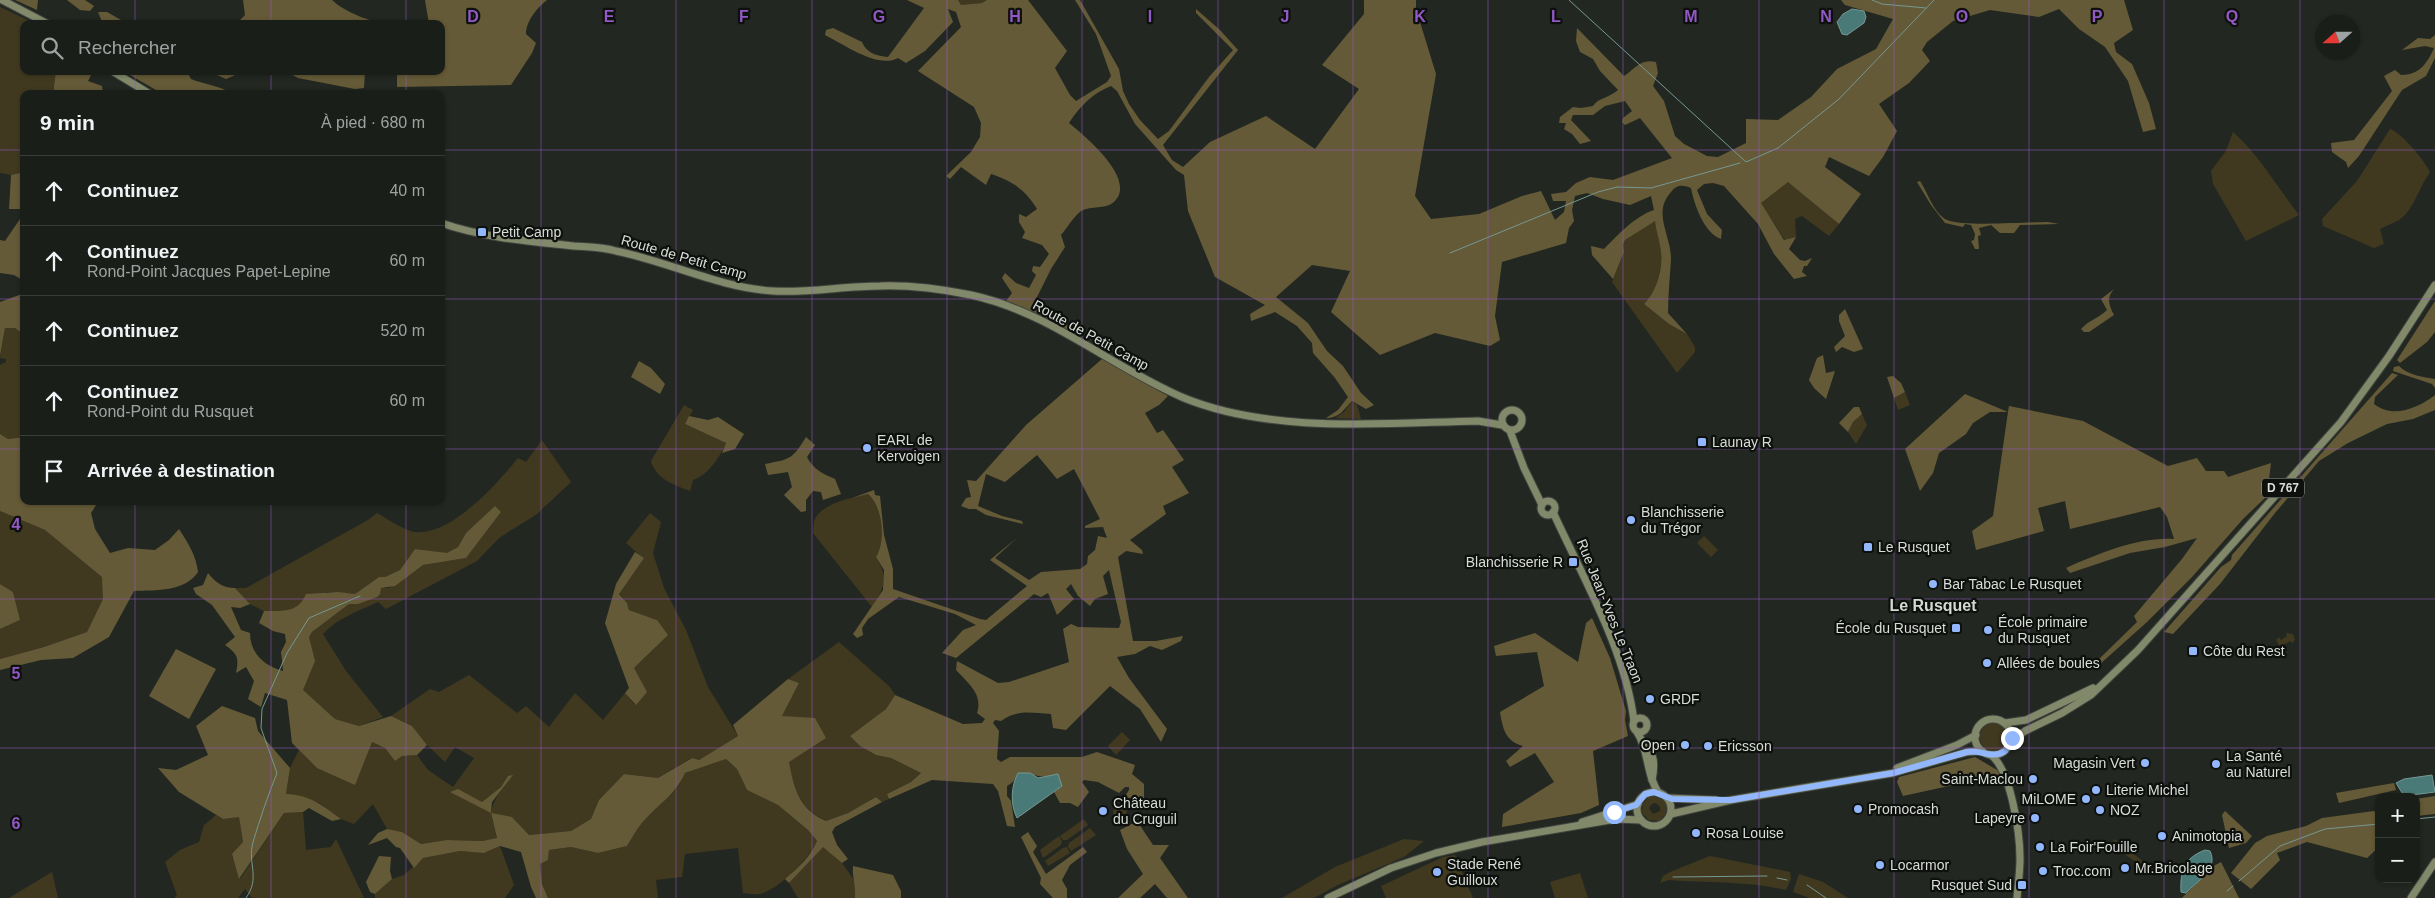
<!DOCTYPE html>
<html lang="fr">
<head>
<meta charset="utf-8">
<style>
  body { margin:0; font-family:Helvetica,sans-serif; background:#272b26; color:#f1f3f6 }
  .controls { position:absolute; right:15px; bottom:15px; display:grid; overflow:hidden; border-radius:10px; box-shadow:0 1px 4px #0004 }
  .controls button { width:45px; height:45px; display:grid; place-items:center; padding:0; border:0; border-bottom:1px solid #383c38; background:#1a1e19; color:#f1f3f6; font:25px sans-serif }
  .compass { position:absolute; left:2315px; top:15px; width:45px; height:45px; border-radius:50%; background:#1a1e19; box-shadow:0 1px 4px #0004; rotate:249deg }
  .stop { position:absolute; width:15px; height:15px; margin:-11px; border:4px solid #92b7fd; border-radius:50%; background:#fff }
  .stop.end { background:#92b7fd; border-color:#fff; box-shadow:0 1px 5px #0008 }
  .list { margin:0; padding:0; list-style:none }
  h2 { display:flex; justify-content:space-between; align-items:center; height:65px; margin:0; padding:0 20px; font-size:21px }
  h2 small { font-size:16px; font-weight:400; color:#9fa2a2 }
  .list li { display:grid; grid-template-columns:32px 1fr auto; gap:15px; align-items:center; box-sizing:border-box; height:70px; padding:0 20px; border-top:1px solid #383c38 }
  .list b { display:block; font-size:19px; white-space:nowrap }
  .list p { margin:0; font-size:16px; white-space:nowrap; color:#9fa2a2 }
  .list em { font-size:16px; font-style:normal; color:#9fa2a2 }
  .icon { flex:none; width:28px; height:28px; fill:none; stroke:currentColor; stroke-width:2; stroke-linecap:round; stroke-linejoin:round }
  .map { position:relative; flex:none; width:2435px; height:898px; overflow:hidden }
  .search { position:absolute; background:#1a1e19; box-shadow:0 1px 4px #0004; left:20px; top:20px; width:425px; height:55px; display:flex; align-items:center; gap:12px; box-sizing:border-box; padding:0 18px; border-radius:10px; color:#9fa2a2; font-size:19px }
  .panel { position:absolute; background:#1a1e19; box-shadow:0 1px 4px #0004; left:20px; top:90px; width:425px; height:415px; border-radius:10px }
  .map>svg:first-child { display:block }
  .green { fill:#403920; fill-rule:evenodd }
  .forest { fill:#655a37 }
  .water { fill:#4a7a77; stroke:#759894 }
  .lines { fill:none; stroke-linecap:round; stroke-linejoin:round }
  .stream { stroke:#759894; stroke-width:1 }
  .major-casing { stroke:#3f453e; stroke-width:9 }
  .major { stroke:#82886a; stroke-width:7 }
  .route { stroke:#92b7fd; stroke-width:6 }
  .grid { fill:none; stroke:#9258c5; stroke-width:1; stroke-opacity:0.55 }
  .poi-dot { fill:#92b7fd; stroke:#0d100c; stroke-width:2 }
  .labels { text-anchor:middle; stroke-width:4.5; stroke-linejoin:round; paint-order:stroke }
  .shield { fill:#0d100c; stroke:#9ca09b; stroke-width:1 }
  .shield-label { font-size:12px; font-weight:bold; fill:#d9ddd8 }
  .poi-label { font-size:14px; fill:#d9ddd8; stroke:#0d100c; text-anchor:start }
  .street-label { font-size:14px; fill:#d9ddd8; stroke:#0d100c }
  .quarter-label { font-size:16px; font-weight:bold; fill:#d2dad1; stroke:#0d100c }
  .grid-label { font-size:16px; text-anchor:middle; font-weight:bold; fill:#9258c5; stroke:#0d100c; stroke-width:4.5; stroke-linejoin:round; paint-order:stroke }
</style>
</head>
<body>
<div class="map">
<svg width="2435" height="898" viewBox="0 0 2435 898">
  <rect width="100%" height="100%" fill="#222821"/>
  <g class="green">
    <polygon points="958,0 987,0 982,3 961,5"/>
    <polygon points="0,7 36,24 24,24 24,71 56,71 53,94 24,94 24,172 11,175 0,173"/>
    <path d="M2390,129c12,4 34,31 40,43 -11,15 -16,38 -31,48 -6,3 -13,6 -19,9l4,15 -10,4 -51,-22 -1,-7 35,-38z"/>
    <path d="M2233,132c27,24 44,55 66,83l-53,26 -33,-57 -2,-13 15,-20z"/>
    <polygon points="1788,181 1839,224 1829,236 1802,216 1795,219 1796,237 1785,240 1760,203"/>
    <path d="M1655,220c1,11 5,21 6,32 1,19 -4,38 -17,52l25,20 18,10 8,13v5l-18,21 -65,-91 12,-30 -1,-7 2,-5z"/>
    <polygon points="5,328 15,328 24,335 24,437 8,439 0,434 0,365 6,362 6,359 0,358"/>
    <polygon points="1905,392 1910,405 1898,410 1894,398"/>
    <polygon points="1352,401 1357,405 1361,419 1335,418 1344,412"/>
    <path d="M684,405l9,5 -8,14 41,19c-6,14 -19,33 -33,37l-3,11c-16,-6 -34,-12 -39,-30z"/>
    <polygon points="1862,414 1867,425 1856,444 1848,432 1853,422"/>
    <path d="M542,440l29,42 -34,32 -38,24 -22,23 -91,48 -8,-7c-19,9 -41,16 -55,32l23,37 37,46 -24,9 -24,-7 -33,-29 8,-17 -1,-36 3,-5 37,-28h9l23,-16h8l34,-23 43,-7 35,-46 -22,11 -13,10 -8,14 -11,7 -32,-5 -15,21 -15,7h-6l-24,17 -28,-2 -25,11 -11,8h-27l-14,-7 -15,-16h11l122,-68 9,-7c9,5 28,18 38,19 36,4 82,-48 103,-74l8,4z"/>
    <path d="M868,494c15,13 18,47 8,63 13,21 8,31 -4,50l-59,-74c1,-5 0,-12 3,-16 10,-15 36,-19 52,-23z"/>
    <polygon points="0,511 45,530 103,577 103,599 87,632 44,647 0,659 0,629 20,620 13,592 0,584"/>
    <path d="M650,513l11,9 -8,31 11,35 22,42 22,57 30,49 -39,24 -8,-2 -33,20 -34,-4 -25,26 -8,19 -20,12 -42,4 -17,-18 -21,-3 6,24 -15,3 -35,-1 -26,4 -19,-12 -15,-3 -14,-25 -19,20 -13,-5 -22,-16 -33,-9 4,-26 9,-18 18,18 55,-26 13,6 10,13 7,-5 15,-1 11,15 25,17 21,-29 -19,-11 -10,15 -18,-17 -15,-19 -21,-10 39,-27 9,3 30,-17 48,38 9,-7 23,21 26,-34 28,27 22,-27 10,12 -1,-37 22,-21 1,-27 -28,-10 -2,-7 -8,-10 24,-35 -17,-15zM508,776c-5,14 -15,23 -17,37l-19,-16 10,5 19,-15z"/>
    <polygon points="1704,536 1718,550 1711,557 1697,543"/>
    <polygon points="2286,633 2293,634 2295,640 2292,643 2290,641 2284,645 2285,648 2281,648 2276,640 2279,637 2281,640 2287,636"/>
    <path d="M839,642l51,45 5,8 -9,14 -36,27 10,10 16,9 15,3 30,15 -10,9 -24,12 2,5 -7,3 -6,-5 -28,16 -22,8c-27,-13 -32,-32 -38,-59l38,-25 -44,-21 17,-33 -11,-4z"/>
    <circle cx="1994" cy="737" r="14"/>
    <polygon points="1122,732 1130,740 1116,755 1108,746"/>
    <path d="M726,759l11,10 10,21 31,15 30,25 9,11c-8,17 -39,50 -58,53 -5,1 -11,-1 -16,-1l-5,-45 -53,6 -3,23 -26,3 2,18h-110l-6,-14 -2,-20 8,-4 1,-10 22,-3 27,6 29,-7c5,-8 9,-16 15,-23 15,-18 34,-27 43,-50z"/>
    <path d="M1650,796l10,1 7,8 -1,9 -7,7 -10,-1 -7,-7 1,-10zM1656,803l4,4v4l-7,3 -4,-6 3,-4z"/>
    <circle cx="1120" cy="813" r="7"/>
    <polygon points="303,812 306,850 331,847 336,839 364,898 252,898 245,889 238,898 174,898 177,895 165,862 180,850 199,842 204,825 216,815 223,819 239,816 243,842 232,855 240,879 284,813"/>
    <polygon points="1084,819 1088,825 1067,840 1063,840 1060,836"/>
    <polygon points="1090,828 1096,835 1071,851 1068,847 1069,843"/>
    <polygon points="1059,836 1062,841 1061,845 1043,858 1040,850"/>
    <polygon points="1404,839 1424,841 1404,857 1338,885 1314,898 1282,898 1335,867"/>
    <polygon points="2114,839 2158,873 2156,875 2124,854 2123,848 2113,841"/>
    <polygon points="500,846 514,885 505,898 375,898 375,894 392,879 404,875 423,858 460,851 484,853"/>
    <polygon points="823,846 842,863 856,883 855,898 798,898 789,883"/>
    <polygon points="1067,847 1070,853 1048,866 1045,861 1063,848"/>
    <polygon points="1455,855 1473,898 1386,898 1381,886 1443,857"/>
    <path d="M1710,856l80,16 1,7 -5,11c-39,-9 -77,-7 -117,-10l-9,3 3,-7 7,-4z"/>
    <polygon points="52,872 58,898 9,898"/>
    <polygon points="1580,873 1588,898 1555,898 1550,882"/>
    <polygon points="1799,874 1823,882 1848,898 1810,898 1793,892"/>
  </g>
  <g class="forest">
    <polygon points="15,0 38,0 37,10"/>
    <polygon points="67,0 85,0 94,6 90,11 80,10"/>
    <path d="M243,0h89c11,11 40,23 56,24h-152l9,-9z"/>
    <path d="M425,0h122c-10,8 -21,21 -21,34l10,9 -4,10 -21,32 -114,2v-16h44v-47h-12z"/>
    <path d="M907,0h51l3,5 21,-2 5,-3h41l39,51 -12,17 15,27 6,6 31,-19 4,-6 -15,-42 -21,-34h5l39,69 4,22 6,13 11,16 18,19 11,-8 40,-54 24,-27 -37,-37v-4l24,21 18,20 -75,95 9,15 11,7 27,-25 56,-26 49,33 44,-60 -37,-24 42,-51v-14h52v9l20,65 -21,122 16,23 48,-5 43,-18 19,-5 14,29 9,-8 2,-11h-13l-2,-7 15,-2 10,-9 14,-6 23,3 59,-22 -32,-40 -15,7 -3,-3 1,-4 9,-7 -7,-10 -20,5 -12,9h-20l-2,5 20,21 -11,3 -8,-10 -8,-5 2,-6h-7l1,-6 13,-10 8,1 12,-2c5,-8 18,-9 25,-16l-18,-19 -7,-12 -13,-7 -4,-11 1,-13 47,48c11,-7 16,-18 32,-14l2,11 -5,13 11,15 11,35 9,8 23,12 11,1 28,-14v-24l32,1 33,-23 26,-28 39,-20 17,-30 -48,-14 -4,-5h283l9,30 -19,13 2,9 16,12 17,39 7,26 -13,3 -15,-51 -23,-34 -26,-18 -20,-20 -20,8 -49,-7 -37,11 -26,21 -5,8 8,11 -21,22 -30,21 18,27 -14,26 -14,19 -40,-19 -4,10 36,27 -22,30 -51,-42 -27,21 23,37 12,-3 -7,12 11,11 5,1 7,-3 -5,8h-3l-2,6 5,4 -13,3 -20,-25 -16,-30 -34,-38 -11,-3 -9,1 -7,6 10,24 15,16 -1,9c-17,-6 -27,-35 -30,-51 -8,-3 -14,-4 -20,4 -19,21 0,43 0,67 -1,18 -3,36 -3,54l19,21 -18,-10 -25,-20c12,-12 19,-34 17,-52 -1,-10 -5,-21 -6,-31l-30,19 -2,5 1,7 -11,27 -21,-24 -1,-9 13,3c14,-14 31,-33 50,-39l-3,-14 -21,9 -27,-6 -16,-6 -12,3 -3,14 2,11 -5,7 -3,15 -64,19 -7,54 5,24 -10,6 -55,-13 -55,22 -49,-43 19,-41 -38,-6 -36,32 32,26 19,28 16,15 18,27 13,12 -8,4 -14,-8c-9,9 -12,17 -26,17l12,-8 10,-13 -13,-19 -22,-25 -1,-10 -15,-17 -22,-14 -24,9 -1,-7 15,-9 -50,-28 -27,-66 -4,-36 -8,-5 -41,-46 -18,-33 -6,-5c-18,7 -31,20 -42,37 16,13 69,57 45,79 -10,8 -22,3 -33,9 -7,5 -14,17 -20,24l4,12 -14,22 -17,34 11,10 38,20 -2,4 -45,-24 -30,-12 6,-8 -10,-15 3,-5 11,10 13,5 7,-13 -4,-4 1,-5 7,1 9,-13 -7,-9 -20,-7 3,-6 -6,-10v-8l7,3 11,-8c-12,-20 -25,-28 -46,-35l-5,11 -25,-18 -11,12 -4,-3 25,-24 9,-15 1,-14 -7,-16 -56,-36 43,-44 -5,-15 -8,-3 5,13 -28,29 -19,12 -8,-5c-20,11 -53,-13 -73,-23l1,-5 7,-2 29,14c4,11 15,14 26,15l36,-49z"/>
    <polygon points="98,12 107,12 128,24 103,24"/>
    <path d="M2435,35v23l-9,18 -24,14 -43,66 -11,12 -2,-6 -14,-10 -1,-9 23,-3 38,-49 -8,-15 11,-6 6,5c18,0 26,-11 33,-27l-9,-2 -23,4 16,-12 12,1z"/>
    <polygon points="56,71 93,71 88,81 102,86 103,94 53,94"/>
    <path d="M123,71h60l6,4 2,4c14,6 29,6 41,15h-69z"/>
    <polygon points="208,71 242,71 242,72 226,79"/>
    <polygon points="285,71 365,71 364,88 355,89 298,78"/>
    <polygon points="24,172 24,281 14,275 0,273 0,240 5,241 20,219 20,209 9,209 11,175"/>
    <path d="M1920,181c8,12 14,33 27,39 16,7 81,2 101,2l11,2 -39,1 -6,8h-14l-9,-8 -12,3 2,7 -3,1 1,13h-4l-4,-8 3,-1 1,-6 -4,-9 -6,-1 -2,3 -18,-4 -14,-18 -14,-23z"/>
    <polygon points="24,285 24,309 20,320 24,325 24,335 15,328 5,328 0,356 0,302 22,294"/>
    <path d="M2114,289c-8,9 -5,16 0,26l-25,17h-5l-3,-3c8,-9 18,-11 26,-19l-6,-11z"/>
    <polygon points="2435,301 2435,332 2427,342 2400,363 2397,360"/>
    <polygon points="1845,309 1863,349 1854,352 1842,347 1836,352 1834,347 1845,336 1839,321 1839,315"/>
    <polygon points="1823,355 1826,373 1835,371 1826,399 1814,388 1809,380 1817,358"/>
    <path d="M1102,359l66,37 -9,9 -14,8 12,20 6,-3 21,30 -12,7 17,26 -26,13 3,8 -36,26 12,10 1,4 -17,-3 -8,6 15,84h23l27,-5 -2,5 -19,9 -12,-4 -15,8 -18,3 12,21 38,51 -6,13 -21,-33 -30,-23 -44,44 -13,-2 -2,-14c-19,-1 -34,-5 -50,7l-6,-1 -2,3 6,8 -2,28 4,3 9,-5h72l15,-5 38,13 -3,9 12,10v18l-19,-1 -1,-3 5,-8v-3h-4l-6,6 -21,-11 -14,-2 -2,2 7,10 -11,15 -8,-4h-10l-6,-11 8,-6 -10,-11c-12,4 -21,-2 -34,-2l-5,9 -6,4v10l4,5 4,26 -8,-1 -9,-35 -5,-7 -61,-4 -43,19 -2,-5 24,-12 10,-9 -30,-15 -15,-3 -16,-9 -10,-10 36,-27 9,-14 68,29 19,-1 3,-4 -8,-6c6,-19 -8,-29 -21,-43l1,-9 41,22 11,-1 60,-20 -6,-33 8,-5 7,3 41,1 2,-6 -12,-52 -6,6 5,18 -13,5 -5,7 -12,-10 -7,-12 -5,5 8,10 -17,16 -9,-22 -7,4 -7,-3 -78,64 -14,-5 21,-23 13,-5 -21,-11 -56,-17 -31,22 -6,9 1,7 -6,3 -4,-4 30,-44 1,-20 -8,-13c10,-16 7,-50 -8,-63l-16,4 22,-8 1,5 5,1 4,39 9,34v20l87,30 6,1 41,-34 -37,-26 28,-23 -23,21 34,22 12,-8 39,-3 7,-5 1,-8 7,-6 3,-14 9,2 -4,-11 -18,1v-2l15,-7 -26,-50 -17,10 -20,-24 -32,27 -19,-8 -8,32 24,10 20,5 1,3 -37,-9 -10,-6h-7l-8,-3 5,-8 5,-1 -4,-17 9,1 50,-56z"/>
    <polygon points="639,361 651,368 665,384 660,394 631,377"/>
    <path d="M2399,366c8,9 25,11 36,13v9l-3,-4 -39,-13 1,-4z"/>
    <path d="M2392,373l6,2 -23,22 -1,7c19,15 44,4 61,-9v15l-22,9 -26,5 -39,19 -29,18 -44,52 -55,71 -47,50 -9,-2 57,-65 10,-7 1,-5z"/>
    <polygon points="1893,376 1901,383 1905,392 1894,398 1887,377"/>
    <path d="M1965,394l43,18 1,-6 74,15 85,45 29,-8 9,13h18l4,6 43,-14 -4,33 -24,23 -51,58 -45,45 -48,43 -2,-4 40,-39 -3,-6 48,-57 15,-21 -32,9 -35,6 -60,20 -4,-5c34,-15 72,-31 108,-29l-7,-22 -7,-10 -90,22 -5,-28 -27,7 6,23 -68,19 -4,-19 21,-15 15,-104h-18l-17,11 -7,11 -27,19 -6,20 -13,18 -15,-42z"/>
    <polygon points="1854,407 1859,407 1862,414 1853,422 1848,432 1839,423"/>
    <polygon points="689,416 708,420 718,417 744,434 735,449 722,453 726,443 685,424"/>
    <path d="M0,434l8,5 16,-2v64h83l-11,4 -5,8 4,16 15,24 18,-5 27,2 14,-10 10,-11c9,14 17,26 19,43 -13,20 -42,18 -64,19l-25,46 -36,21 -32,2 -41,10v-11l44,-12 43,-15 16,-33 -1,-22 -57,-47 -45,-19z"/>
    <path d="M806,437l9,8 -8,12c6,12 16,17 28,22l6,15 -18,6 -2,-8 -8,-1 -7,9v11l-5,1 -17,-17 8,-8 -4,-15 -20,3 -3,-11c25,-5 27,-4 41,-27z"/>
    <path d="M495,506l6,6 -35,46 -43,7 -28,21 -14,2 -1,6 -3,3 -19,7h-9l-37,28 -3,5 6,24 -12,29 32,29 24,7 32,-10 21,10 15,19 -10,10 -15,1 -7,5 -10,-13 -13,-6 -17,43 -38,-17 -25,-25 -5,-43 -22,-7 -4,14 -13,-8 6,-18 -8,-14 -10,6c3,-15 2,-19 -11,-28l10,-8 -23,-32 -16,-11 -3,-6 10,-3 5,-12c7,9 15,15 27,15l15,16 -10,4 -9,-1 10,23 9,3c0,20 14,33 33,38l-2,-19 5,-10 -1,-8 -12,-3 -14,-8 5,-12c19,0 34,2 42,-17l32,-2 17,2 24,-17h6l15,-7 15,-21 32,4 11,-6 8,-14z"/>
    <polygon points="635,552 644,558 619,594 627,603 629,610 657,620 668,635 634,668 647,692 636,705 625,693 629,688 605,623 616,584"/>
    <polygon points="0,584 13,592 20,620 0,629"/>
    <path d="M1592,618l18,40 16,53 -1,9 3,16 -35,15 6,54 -18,8 -79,14 1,-13 51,-32 -19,-29 -25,14 -4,-6 17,-15c-18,-5 -20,-17 -23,-34l44,-26 -7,-34 -41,4 -2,-10 41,-13 43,29 8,-39z"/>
    <polygon points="176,649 216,669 189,719 149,696"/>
    <path d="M788,679l11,4 -17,33 33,2 11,20 -37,24c5,27 10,47 37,59l22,-8 28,-16 6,5 -47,25 -3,5 5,13 11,14 -6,4 -19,-16 -34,36 -4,-4c13,-11 25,-22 32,-38l-9,-11 -30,-25 -31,-15 -10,-21 -11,-10 -41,14c-10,23 -28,32 -43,50 -6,7 -10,15 -15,23l-29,7 -27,-6 -22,3 -1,10 -8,4 2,20 6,14h-12l-5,-11 -10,-35 -21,-6 -16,7 -24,-2 -37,7 -9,10 -14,-20 -4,-1 -9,-9 -19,7 10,-12 9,-4 15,3 19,12 26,-4 35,1 15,-3 -6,-25 -41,-21 8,-3 24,13 19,-15 7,-11 5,-1 -21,27 -1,11 21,4 17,18 42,-4 20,-12 8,-19 25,-26 34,4 34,-20 7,2 39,-24 -5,-11z"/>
    <path d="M222,706l33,12 3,13 32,37 -4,26c24,1 36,11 55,25l-9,2 -23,-13 -6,4 -19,1 -45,66 -7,-25 11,-12 -4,-25 -16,2 -44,-27 -21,-24 18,2 32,-15 -12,-29z"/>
    <polygon points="1975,757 2004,774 1903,796 1897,782 1899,777"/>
    <polygon points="2394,783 2396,790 2339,803 2336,793"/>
    <polygon points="2435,796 2435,814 2416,816 2416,799"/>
    <polygon points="2225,811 2252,836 2246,843 2229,848 2222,815"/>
    <polygon points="2374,811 2379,814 2379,847 2367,858 2307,842 2277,853 2280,860 2251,889 2231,873 2255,843 2267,836 2306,826 2322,818"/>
    <polygon points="1137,821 1153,845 1169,845 1160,858 1188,898 1167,898 1155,884 1140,898 1118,898 1143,874 1127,849 1120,830"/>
    <polygon points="1028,832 1037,846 1033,852 1046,874 1083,847 1087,852 1070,865 1062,880 1067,889 1067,898 1053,898 1040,884 1041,878 1021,837"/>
    <polygon points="379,856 391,857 390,871 392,879 375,894 370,892 366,882"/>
    <polygon points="2221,862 2239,898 2182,898 2212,867"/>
    <path d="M853,866l40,9 8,16v7h-46c1,-14 -3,-20 -2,-32z"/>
  </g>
  <g class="water">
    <polygon points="1852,9 1864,11 1866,17 1864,23 1847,35 1842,34 1837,22 1843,14"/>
    <path d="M1018,773h12l8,5 20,-4 4,12 -45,32c-7,-14 -6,-32 1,-45z"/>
    <polygon points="2432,775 2435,792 2404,796 2396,783 2404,779"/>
    <path d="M2205,850l5,1c9,18 -13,30 -24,42l-5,-1c-1,-21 3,-34 24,-42z"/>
  </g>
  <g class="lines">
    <g class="stream">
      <polyline points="1569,0 1746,162 1778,148 1839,99 1934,0"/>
      <polyline points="1872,0 1882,4 1926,8"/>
      <polyline points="1450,253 1598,192 1617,187 1651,188 1740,163"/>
      <polyline points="2416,819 2435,817"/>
      <polyline points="1673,877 1767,876"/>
      <polyline points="1777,878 1787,880"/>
      <polyline points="2239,881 2280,846 2325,829 2379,824"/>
      <polyline points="1807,885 1826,898"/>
      <polyline points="2227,891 2233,886"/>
      <path d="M246,898c15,-21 1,-34 7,-56 7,-23 15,-47 24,-69l-16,-45 1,-19 25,-56 22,-35 51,-22"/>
    </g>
    <g class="major-casing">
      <g id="major">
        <polyline points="2,0 48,24"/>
        <polyline points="112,71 150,94"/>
        <path d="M441,223c44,15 87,18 133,23 14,1 29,1 42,5 54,11 101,36 157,40 36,2 71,-5 107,-5 31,-1 61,3 91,9 79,17 140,72 213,103 89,36 199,25 294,23l24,4"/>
        <circle cx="1512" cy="420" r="10"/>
        <polyline points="1510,431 1524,468 1542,505"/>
        <circle cx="1548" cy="508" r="7"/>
        <path d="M1553,512c30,66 72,137 81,209"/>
        <circle cx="1640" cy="725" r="7"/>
        <circle cx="1993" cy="737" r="18"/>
        <polyline points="2005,723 2026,720 2093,688"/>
        <path d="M1637,732c12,18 9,42 21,60"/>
        <polyline points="2011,741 2025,731 2062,713 2091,695 2138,650 2341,422 2389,356 2435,285"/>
        <path d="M1644,742c11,11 11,24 8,38"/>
        <path d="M1991,755c20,15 29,79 29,104 0,13 -2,26 -3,39"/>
        <polyline points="1897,768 1957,745 1976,735"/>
        <circle cx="1654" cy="809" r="17"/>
        <polyline points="1668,798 1716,800"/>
        <polyline points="1671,814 1731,800 1893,773 1967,752 1982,751"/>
        <polyline points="1582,822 1638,804"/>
        <polyline points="1328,898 1391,868 1436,853 1482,842 1616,819 1641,820"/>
        <polyline points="2411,898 2435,862"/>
      </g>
    </g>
    <use href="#major" class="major"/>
  </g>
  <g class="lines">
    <path class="route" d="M1614,812l22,-7 9,-11 9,-2 18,7 59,1 162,-27 74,-21c14,-3 25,8 38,-1l7,-13"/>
  </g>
  <path class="grid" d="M135,0v24M271,0v24M406,0v24M541,0v898M676,0v898M812,0v898M947,0v898M1082,0v898M1218,0v898M1353,0v898M1488,0v898M1623,0v898M1759,0v898M1894,0v898M2029,0v898M2164,0v898M2300,0v898M135,71v23M271,71v23M406,71v23M0,150h24M441,150h1994M0,299h24M441,299h1994M0,449h24M441,449h1994M135,501v397M271,501v397M406,501v397M0,599h2435M0,748h2435"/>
  <g class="poi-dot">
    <rect x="477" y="227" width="10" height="10" rx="2.5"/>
    <rect x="1697" y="437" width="10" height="10" rx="2.5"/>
    <circle cx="867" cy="448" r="5"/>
    <circle cx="1631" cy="520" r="5"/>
    <rect x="1863" y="542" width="10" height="10" rx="2.5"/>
    <rect x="1568" y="557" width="10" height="10" rx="2.5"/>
    <circle cx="1933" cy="584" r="5"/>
    <rect x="1951" y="623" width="10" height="10" rx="2.5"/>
    <circle cx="1988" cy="630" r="5"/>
    <rect x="2188" y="646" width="10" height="10" rx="2.5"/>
    <circle cx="1987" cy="663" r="5"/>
    <circle cx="1650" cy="699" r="5"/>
    <circle cx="1685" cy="745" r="5"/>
    <circle cx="1708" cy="746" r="5"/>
    <circle cx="2145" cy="763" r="5"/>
    <circle cx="2216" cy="764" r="5"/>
    <circle cx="2033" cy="779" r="5"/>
    <circle cx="2096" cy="790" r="5"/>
    <circle cx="2086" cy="799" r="5"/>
    <circle cx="1858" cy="809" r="5"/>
    <circle cx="2100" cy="810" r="5"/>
    <circle cx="1103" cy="811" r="5"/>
    <circle cx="2035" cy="818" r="5"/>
    <circle cx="1696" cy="833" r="5"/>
    <circle cx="2162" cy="836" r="5"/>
    <circle cx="2040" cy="847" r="5"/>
    <circle cx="1880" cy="865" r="5"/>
    <circle cx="2125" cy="868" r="5"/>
    <circle cx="2043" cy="871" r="5"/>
    <circle cx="1437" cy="872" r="5"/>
    <rect x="2017" y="880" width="10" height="10" rx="2.5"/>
  </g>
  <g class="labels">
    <rect class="shield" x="2262" y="478.5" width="42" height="19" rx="4"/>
    <g class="shield-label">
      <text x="2283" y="492">D 767</text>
    </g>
    <g class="poi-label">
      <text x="492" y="237">Petit Camp</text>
      <text x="877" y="445">EARL de<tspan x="877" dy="16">Kervoigen</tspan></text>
      <text x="1712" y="447">Launay R</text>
      <text x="1641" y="517">Blanchisserie<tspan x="1641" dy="16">du Trégor</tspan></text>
      <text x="1878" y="552">Le Rusquet</text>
      <text x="1563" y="567" text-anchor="end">Blanchisserie R</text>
      <text x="1943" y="589">Bar Tabac Le Rusquet</text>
      <text x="1998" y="627">École primaire<tspan x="1998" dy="16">du Rusquet</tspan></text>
      <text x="1946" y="633" text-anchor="end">École du Rusquet</text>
      <text x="2203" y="656">Côte du Rest</text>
      <text x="1997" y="668">Allées de boules</text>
      <text x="1660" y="704">GRDF</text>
      <text x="1675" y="750" text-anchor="end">Open</text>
      <text x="1718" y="751">Ericsson</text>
      <text x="2226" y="761">La Santé<tspan x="2226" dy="16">au Naturel</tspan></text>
      <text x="2135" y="768" text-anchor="end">Magasin Vert</text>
      <text x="2023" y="784" text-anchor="end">Saint-Maclou</text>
      <text x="2106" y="795">Literie Michel</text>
      <text x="2076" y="804" text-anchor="end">MiLOME</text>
      <text x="1113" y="808">Château<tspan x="1113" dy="16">du Cruguil</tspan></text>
      <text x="1868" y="814">Promocash</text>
      <text x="2110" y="815">NOZ</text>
      <text x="2025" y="823" text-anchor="end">Lapeyre</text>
      <text x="1706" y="838">Rosa Louise</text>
      <text x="2172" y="841">Animotopia</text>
      <text x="2050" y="852">La Foir'Fouille</text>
      <text x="1447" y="869">Stade René<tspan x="1447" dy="16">Guilloux</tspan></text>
      <text x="1890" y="870">Locarmor</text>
      <text x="2135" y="873">Mr.Bricolage</text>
      <text x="2053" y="876">Troc.com</text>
      <text x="2012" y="890" text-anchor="end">Rusquet Sud</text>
    </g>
    <g class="street-label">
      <text transform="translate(684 257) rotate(16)" y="5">Route de Petit Camp</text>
      <text transform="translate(1091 335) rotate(29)" y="5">Route de Petit Camp</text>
      <text transform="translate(1610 611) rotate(68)" y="5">Rue Jean-Yves Le Traon</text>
    </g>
    <g class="quarter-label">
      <text x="1933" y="611">Le Rusquet</text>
    </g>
  </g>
  <g class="grid-label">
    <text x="473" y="22">D</text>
    <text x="609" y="22">E</text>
    <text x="744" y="22">F</text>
    <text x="879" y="22">G</text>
    <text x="1015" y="22">H</text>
    <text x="1150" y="22">I</text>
    <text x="1285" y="22">J</text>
    <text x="1420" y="22">K</text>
    <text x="1556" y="22">L</text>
    <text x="1691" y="22">M</text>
    <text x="1826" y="22">N</text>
    <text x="1962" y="22">O</text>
    <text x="2097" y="22">P</text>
    <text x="2232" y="22">Q</text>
    <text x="16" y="530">4</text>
    <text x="16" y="679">5</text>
    <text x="16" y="829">6</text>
  </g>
</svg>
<div class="controls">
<button>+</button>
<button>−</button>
</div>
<svg class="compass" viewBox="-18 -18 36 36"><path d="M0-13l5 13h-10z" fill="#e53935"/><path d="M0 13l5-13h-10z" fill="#9fa2a2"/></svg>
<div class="stop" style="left:1614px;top:812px"></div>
<div class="stop end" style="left:2012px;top:738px"></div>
<div class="search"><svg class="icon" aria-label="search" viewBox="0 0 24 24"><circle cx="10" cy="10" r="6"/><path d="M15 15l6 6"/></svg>Rechercher</div>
<section class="panel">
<h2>9 min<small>À pied · 680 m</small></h2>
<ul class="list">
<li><svg class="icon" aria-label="ahead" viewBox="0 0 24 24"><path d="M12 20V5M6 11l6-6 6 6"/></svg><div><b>Continuez</b></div><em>40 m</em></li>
<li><svg class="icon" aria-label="ahead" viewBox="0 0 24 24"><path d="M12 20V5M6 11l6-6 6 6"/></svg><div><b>Continuez</b><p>Rond-Point Jacques Papet-Lepine</p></div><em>60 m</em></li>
<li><svg class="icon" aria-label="ahead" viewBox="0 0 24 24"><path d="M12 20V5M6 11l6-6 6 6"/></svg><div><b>Continuez</b></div><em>520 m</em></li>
<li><svg class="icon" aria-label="ahead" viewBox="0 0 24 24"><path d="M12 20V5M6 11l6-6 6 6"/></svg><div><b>Continuez</b><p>Rond-Point du Rusquet</p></div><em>60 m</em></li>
<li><svg class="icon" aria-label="arrive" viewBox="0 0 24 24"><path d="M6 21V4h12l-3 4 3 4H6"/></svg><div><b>Arrivée à destination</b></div></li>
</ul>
</section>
</div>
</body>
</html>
